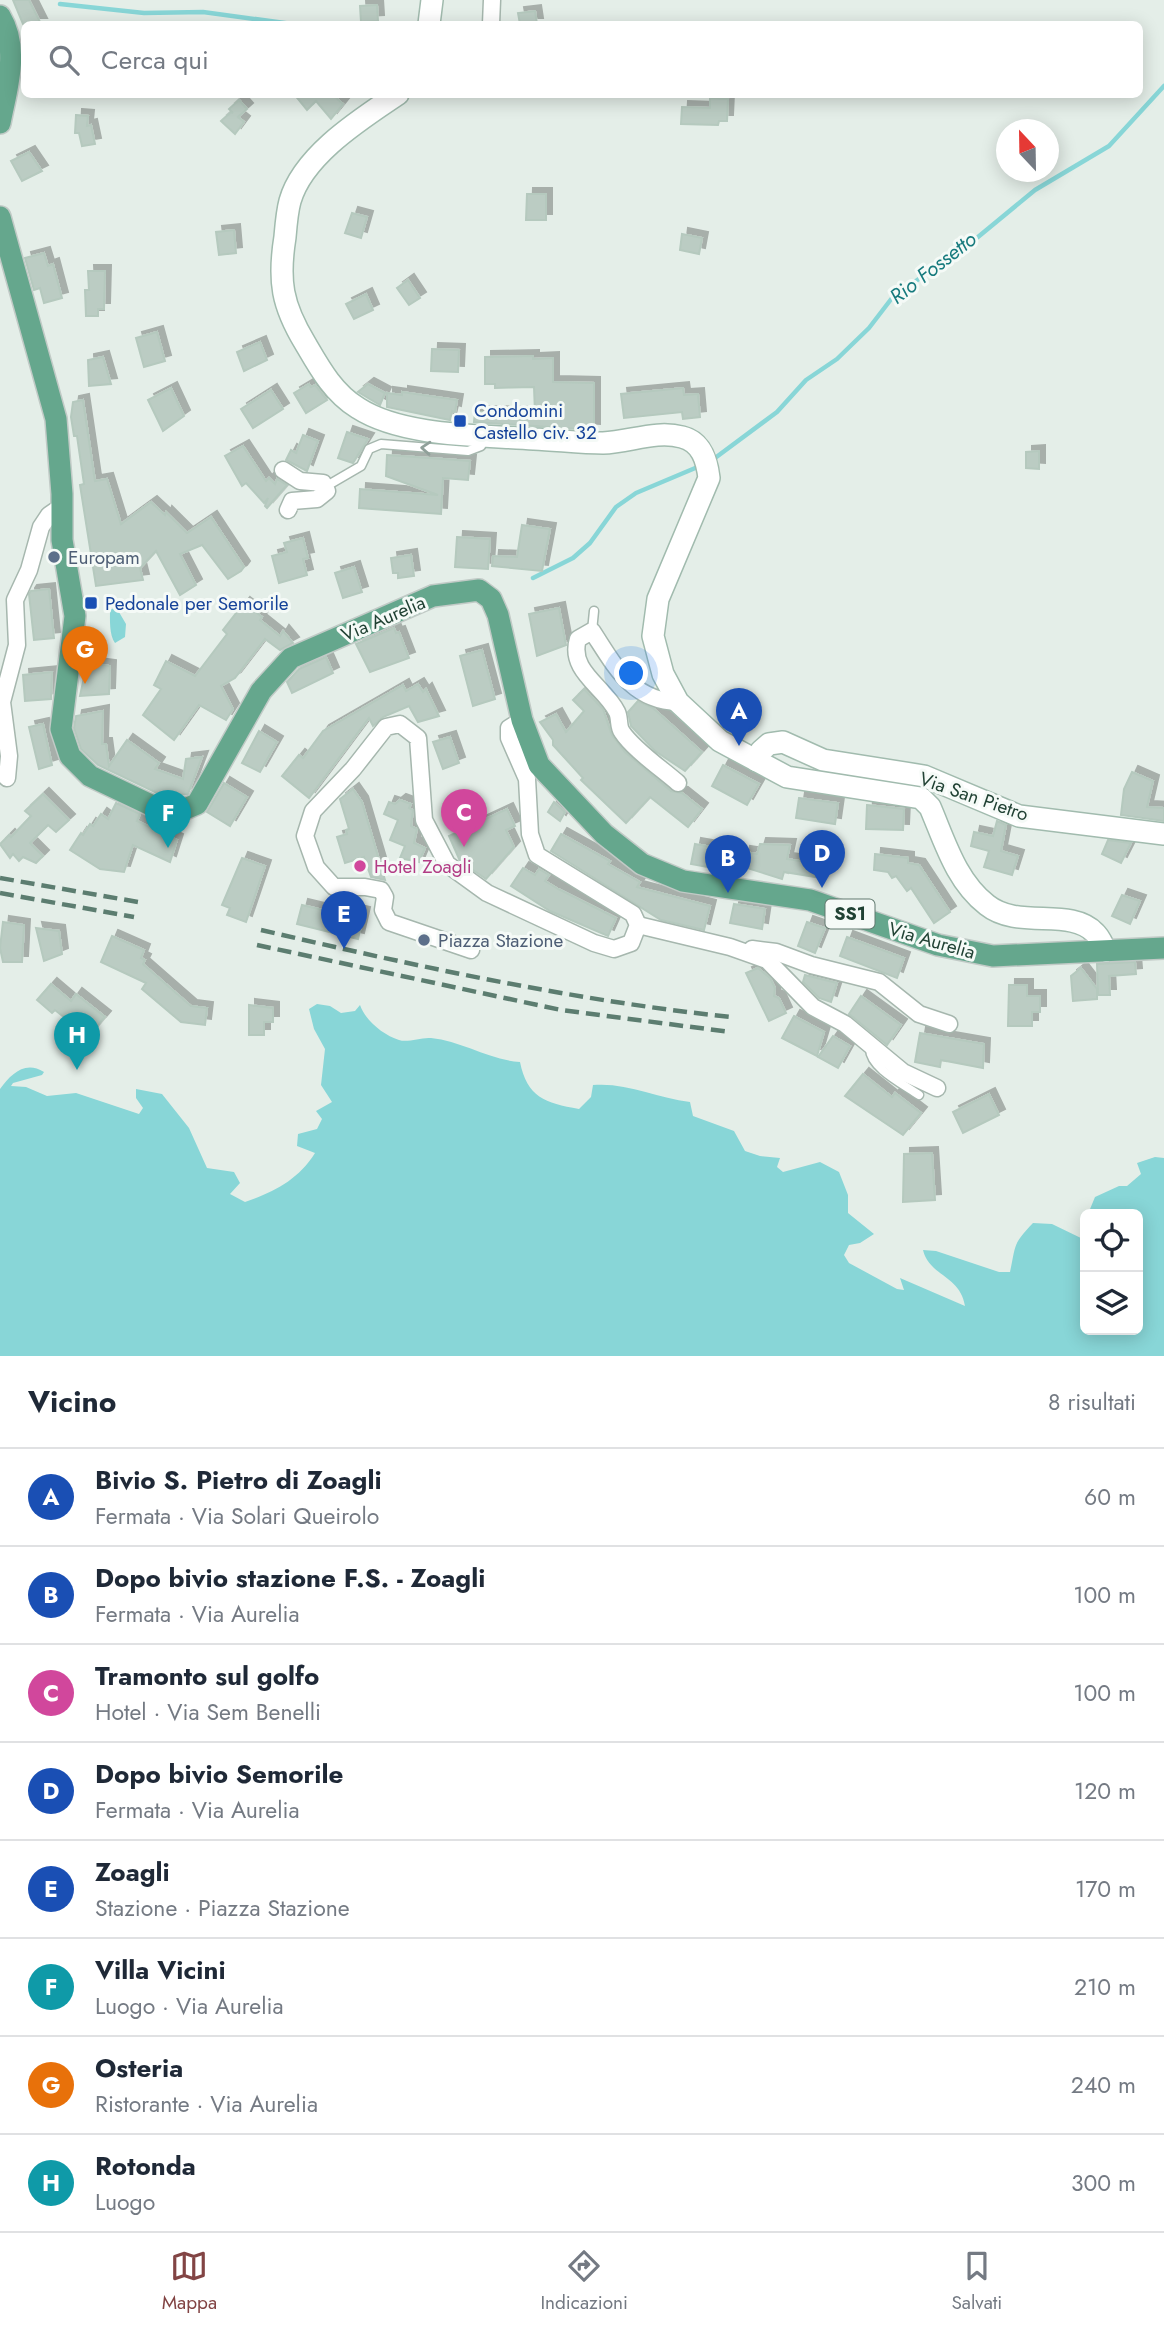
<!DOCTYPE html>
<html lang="it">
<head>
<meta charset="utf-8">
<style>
  body { margin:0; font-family:Jost,sans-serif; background:#f6f6f7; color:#1f2937 }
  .controls { position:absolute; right:21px; bottom:21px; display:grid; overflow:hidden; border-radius:10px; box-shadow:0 4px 18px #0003 }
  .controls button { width:63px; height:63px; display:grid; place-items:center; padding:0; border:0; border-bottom:2px solid #e0e1e3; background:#fff; color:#1f2937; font:35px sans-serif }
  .compass { position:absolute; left:996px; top:119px; width:63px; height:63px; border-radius:50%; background:#fff; box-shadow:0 4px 18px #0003; rotate:338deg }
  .you { position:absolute; left:632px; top:674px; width:24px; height:24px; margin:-18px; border:5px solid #fff; border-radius:50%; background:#1a73e8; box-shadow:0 0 0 10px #1a73e833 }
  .badge { display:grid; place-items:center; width:46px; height:46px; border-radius:50%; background:#824444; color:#fff; font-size:23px; font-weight:700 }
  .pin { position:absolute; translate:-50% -58px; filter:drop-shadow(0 2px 4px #0008) }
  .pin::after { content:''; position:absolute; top:37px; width:24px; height:21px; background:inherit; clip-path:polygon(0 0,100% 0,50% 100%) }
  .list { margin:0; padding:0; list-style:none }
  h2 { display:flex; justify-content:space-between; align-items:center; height:91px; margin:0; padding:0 28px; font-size:30px }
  h2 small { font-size:23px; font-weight:400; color:#747a83 }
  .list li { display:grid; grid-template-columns:46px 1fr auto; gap:21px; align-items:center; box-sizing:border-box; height:98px; padding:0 28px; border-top:2px solid #e0e1e3 }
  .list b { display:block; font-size:26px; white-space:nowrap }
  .list p { margin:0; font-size:23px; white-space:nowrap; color:#747a83 }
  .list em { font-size:23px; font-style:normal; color:#747a83 }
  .icon { flex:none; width:38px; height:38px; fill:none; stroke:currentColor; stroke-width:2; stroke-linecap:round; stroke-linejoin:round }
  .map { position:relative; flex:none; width:1164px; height:1356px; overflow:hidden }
  .search { position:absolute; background:#fff; box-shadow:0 4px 18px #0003; left:21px; right:21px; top:21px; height:77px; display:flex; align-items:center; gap:18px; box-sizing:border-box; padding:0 24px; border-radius:10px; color:#747a83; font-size:26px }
  .sheet { height:875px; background:#fff }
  nav { display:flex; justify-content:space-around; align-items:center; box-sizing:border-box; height:98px; border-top:2px solid #e0e1e3; background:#fff; font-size:19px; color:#747a83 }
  nav a { display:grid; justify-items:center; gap:4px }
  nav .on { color:#824444 }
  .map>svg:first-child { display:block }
  .water { fill:#88d6d7 }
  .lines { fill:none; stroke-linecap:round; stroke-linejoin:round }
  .stream { stroke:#88d6d7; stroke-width:4.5 }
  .building { fill:#bbccc3; stroke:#b5c9be; stroke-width:2; filter:url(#shadow) }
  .lane-casing { stroke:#a6b7ae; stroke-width:11 }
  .street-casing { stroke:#a6b7ae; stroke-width:19 }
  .secondary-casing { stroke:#a1bbae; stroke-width:24 }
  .primary-casing { stroke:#c1cac6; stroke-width:24 }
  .lane { stroke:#fff; stroke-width:8 }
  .street { stroke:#fff; stroke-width:16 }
  .secondary { stroke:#fff; stroke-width:21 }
  .primary { stroke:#65a78d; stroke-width:21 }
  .rail { stroke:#5c7d70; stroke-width:4.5; stroke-dasharray:14 7; stroke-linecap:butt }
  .oneway { stroke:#90a09a }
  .transit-dot { fill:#1a4fb4; stroke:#f5faf7; stroke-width:2.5 }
  .service-dot { fill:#5c6f8a; stroke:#f5faf7; stroke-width:2.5 }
  .hotel-dot { fill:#d1479c; stroke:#f5faf7; stroke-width:2.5 }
  .labels { text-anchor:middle; stroke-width:6; stroke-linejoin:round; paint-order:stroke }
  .shield { fill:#f5faf7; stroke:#61796e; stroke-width:2 }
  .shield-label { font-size:18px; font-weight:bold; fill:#214234 }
  .transit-label { font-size:19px; fill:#164399; stroke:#f5faf7; text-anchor:start }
  .service-label { font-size:19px; fill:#4e5e75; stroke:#f5faf7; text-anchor:start }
  .street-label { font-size:19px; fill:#214234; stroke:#f5faf7 }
  .hotel-label { font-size:19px; fill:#b23c85; stroke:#f5faf7; text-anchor:start }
  .water-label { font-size:21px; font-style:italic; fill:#167a7d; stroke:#f5faf7 }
</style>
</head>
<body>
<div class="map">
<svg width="1164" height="1356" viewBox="0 0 1164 1356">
  <defs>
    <filter id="shadow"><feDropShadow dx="6" dy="-6" stdDeviation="0" flood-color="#0004"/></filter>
  </defs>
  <rect width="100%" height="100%" fill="#e4eee8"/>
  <g class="water">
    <path d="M116,607l10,17 -1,13 -10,6c-6,-8 -5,-24 -5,-33z"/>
    <path d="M317,1004l13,2 11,7 14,-2 5,-6c5,15 23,30 39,35 9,3 22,-3 32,-2 31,3 58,22 89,24 7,35 25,41 59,47l12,-12 2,-12c33,-3 64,13 97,17l3,14 41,15 11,20 15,5 20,2 -3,9 6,5 37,-10 19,10 9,23v18l26,21 -14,9 -11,2 -5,10 5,8 48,26 7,1 -4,-12 65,28c-5,-31 -36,-30 -42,-56l13,1 63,21h11c6,-27 2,-27 23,-49l19,1 33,16v90h53v-116h-50l7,-17 24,-11h8l14,-12 -4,-11 18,-6 9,1v198h-1164v-267c11,-15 25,-29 44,-17l-2,3 -29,8 -2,3 15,1 21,9 29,-3 63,21 4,-6 -7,-10v-9l26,5 27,34 18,40 27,4 6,11 -10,11 15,8c29,-10 53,-22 70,-49l-18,-7 1,-12 19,-5 5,-10 -6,-8 16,-9 -11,-17 4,-36 -11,-20 -5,-20z"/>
  </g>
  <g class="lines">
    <g class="stream">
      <polyline points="60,4 144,13 203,12 292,24"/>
      <polyline points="711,461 777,412 806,380 837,359 869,328 892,298 978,237 1035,190 1109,146 1164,86"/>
      <polyline points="533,578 573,558 590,543 616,507 636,493 700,466"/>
    </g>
  </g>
  <g class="building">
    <polygon points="13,0 29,0 41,24 23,24"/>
    <polygon points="377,5 378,21 361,22 360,6"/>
    <polygon points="535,11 537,24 520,24 518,13"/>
    <polygon points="294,94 332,94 343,104 331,119 316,101 307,110"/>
    <polygon points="710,98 728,99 727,121 719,121 718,125 681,124 682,107 710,108"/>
    <polygon points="239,100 247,109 238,117 244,122 235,134 221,121 231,112 233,113 229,109"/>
    <polygon points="76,115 88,116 87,126 91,125 95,144 82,146 79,133 75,133"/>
    <polygon points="29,152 42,171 22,181 11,161"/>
    <polygon points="527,194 546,194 546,220 526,220"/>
    <polygon points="352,213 367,217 361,238 345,233"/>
    <polygon points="234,230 236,253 219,255 216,232"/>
    <polygon points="682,234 702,238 699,254 680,250"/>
    <polygon points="44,253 48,266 53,264 62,298 44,303 40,288 34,290 25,258"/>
    <polygon points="88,271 105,271 104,309 98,309 98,316 86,316 85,290 89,290"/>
    <polygon points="408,280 420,298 409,305 397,288"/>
    <polygon points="366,294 373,310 354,319 346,304"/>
    <polygon points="157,332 165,361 144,367 136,338"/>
    <polygon points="260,342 267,360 244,371 237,352"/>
    <polygon points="432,349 459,350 458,372 431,371"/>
    <polygon points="533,356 533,359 553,358 553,382 594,383 594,430 474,422 475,412 535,413 534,387 495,388 495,384 485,384 485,357"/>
    <polygon points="103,357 111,384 89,386 88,360"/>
    <polygon points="309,384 311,387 315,385 327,400 306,413 294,393"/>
    <polygon points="368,384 385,393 380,405 358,392"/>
    <polygon points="171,388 184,416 163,431 148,400"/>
    <polygon points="683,388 684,395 698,394 700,417 683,419 682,412 624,418 621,394"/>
    <polygon points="271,390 283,409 253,428 241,409"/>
    <polygon points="402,392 457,400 455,412 452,411 450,420 387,407 387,393 402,395"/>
    <polygon points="83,400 95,481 107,479 121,524 151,502 165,515 166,512 187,533 211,517 244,567 241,571 228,579 202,545 180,554 196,585 180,595 156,551 140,568 143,580 96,586 80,485 84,484 77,436 74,436 71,417 73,402"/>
    <polygon points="347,432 368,439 353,463 338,458"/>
    <polygon points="303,435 318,441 307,471 286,460 291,450 296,453"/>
    <polygon points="243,446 266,481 269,478 275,484 277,479 287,485 267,508 265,506 268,498 264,503 246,483 242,486 225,456"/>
    <polygon points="1039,451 1039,469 1026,468 1026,452"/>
    <polygon points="387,455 470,461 468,480 443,478 441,514 359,508 360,489 438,495 386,476"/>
    <polygon points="522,525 550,529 542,571 492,566 493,556 517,557"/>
    <polygon points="457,537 490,539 488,569 455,567"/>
    <polygon points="303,538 308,558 303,559 307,575 279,583 272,556 287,552 284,543"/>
    <polygon points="411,555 414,576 398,578 398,573 393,573 391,558"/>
    <polygon points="354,567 362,592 343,598 335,573"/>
    <polygon points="49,589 54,638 34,640 29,594 31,591"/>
    <polygon points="244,603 262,617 260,620 280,636 283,631 293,643 280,650 265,639 235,678 221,686 233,709 226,720 199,705 174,740 143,715 161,689 154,685 166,661 195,676 227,634 223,630"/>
    <polygon points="559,608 566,645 537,656 529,614"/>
    <polygon points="394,628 396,633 399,632 409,658 370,672 356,644"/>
    <polygon points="482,650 495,699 473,706 460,656"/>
    <polygon points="326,657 333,673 292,693 287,682 299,669"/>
    <polygon points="87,663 110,666 109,694 80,696"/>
    <polygon points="52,672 51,699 25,701 23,675"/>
    <polygon points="418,684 423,692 426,689 439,716 418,722 409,706 383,717 373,726 369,718 309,798 282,776 299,755 303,758 323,731 403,685 406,691"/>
    <polygon points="584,689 603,709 612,735 625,752 671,791 682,793 702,809 688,827 650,797 626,823 581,780 583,778 553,745 553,740 540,722 556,714 566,732 584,711 573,700"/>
    <polygon points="638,701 653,708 702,752 685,771 655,751 631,726 628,712"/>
    <polygon points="103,711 102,744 106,744 109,766 127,740 159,763 155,769 183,779 186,759 202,757 188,794 167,796 155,792 98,765 81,749 74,728 76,716"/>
    <polygon points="43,724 52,765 39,769 29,727"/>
    <polygon points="259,731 277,742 260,772 242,763"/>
    <polygon points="450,737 459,763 443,769 433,742"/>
    <polygon points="723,765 759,784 747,805 712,786"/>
    <polygon points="1132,772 1153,781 1147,807 1164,808 1164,821 1121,815 1124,789"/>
    <polygon points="224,783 247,797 230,826 207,812"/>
    <polygon points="353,789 362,802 385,880 371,877 364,857 345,863 337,837 347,834 346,830 349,829 340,799"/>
    <polygon points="43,794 69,820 56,832 48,825 30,843 43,856 36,863 23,857 19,861 13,854 10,858 0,844 9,835 11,837 31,816 25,811"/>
    <polygon points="799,798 838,803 835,824 796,818"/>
    <polygon points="400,800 411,804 409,808 413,810 411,826 417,829 414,843 425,848 419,862 400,858 405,846 390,840 398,820 384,814 389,802 395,804"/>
    <polygon points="554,802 565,812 560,821 548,812"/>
    <polygon points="116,803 140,814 137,821 177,840 170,862 133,845 124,872 100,869 70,850 81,833 83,835 90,824 93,826 101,814 108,819"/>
    <polygon points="867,805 904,809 903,830 866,829"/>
    <polygon points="507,809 515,826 506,830 514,847 486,879 460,861 449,836"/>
    <polygon points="997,821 1006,825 1001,851 1018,856 1012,875 984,867 989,851 971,846 974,832 993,836"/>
    <polygon points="561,834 610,861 608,864 640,882 637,887 710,906 704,930 661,920 551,851"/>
    <polygon points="1108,840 1131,843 1121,863 1102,854"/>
    <polygon points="695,844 724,849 719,869 691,864"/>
    <polygon points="760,844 790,845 787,859 825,865 822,878 784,872 782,879 741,866 744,852 757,854"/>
    <polygon points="875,854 908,858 908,863 919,865 950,912 934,923 911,888 907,891 896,876 892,878 888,872 874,870"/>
    <polygon points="242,858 265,866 246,922 227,915 230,908 222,905"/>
    <polygon points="523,868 535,875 539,869 549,875 545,881 558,889 616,918 608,936 550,911 511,886"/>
    <polygon points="1122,895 1140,901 1130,924 1112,916"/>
    <polygon points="734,904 765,909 762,929 730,923"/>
    <polygon points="302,905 327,911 329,905 364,913 358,939 297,924"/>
    <polygon points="3,922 24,925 22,962 3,962 0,948"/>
    <polygon points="807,922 825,928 815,953 798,946"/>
    <polygon points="36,928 59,931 62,954 44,961"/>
    <polygon points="112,936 144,950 141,958 145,960 143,964 191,1006 207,1008 205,1025 181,1022 142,989 146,983 101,962"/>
    <polygon points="847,937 904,958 897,978 840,956"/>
    <polygon points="1135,962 1136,974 1109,976 1110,995 1098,995 1097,964"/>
    <polygon points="758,968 770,978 775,988 774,996 779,998 786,1013 769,1021 746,973"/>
    <polygon points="1081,968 1097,989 1097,999 1073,1001 1071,976"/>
    <polygon points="805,975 837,983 831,1002 819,998 803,982"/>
    <polygon points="51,984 71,1001 76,994 105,1017 91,1033 88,1031 85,1034 55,1010 52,1013 37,1000"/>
    <polygon points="1009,985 1027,985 1027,996 1040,996 1040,1012 1032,1012 1032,1026 1008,1026"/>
    <polygon points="861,996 901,1025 887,1045 849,1014"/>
    <polygon points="249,1005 273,1008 273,1022 264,1022 264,1035 249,1035"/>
    <polygon points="794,1016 824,1032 817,1056 782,1038"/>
    <polygon points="920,1033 984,1044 983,1068 941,1060 940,1067 915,1062"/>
    <polygon points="833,1036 850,1046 838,1068 818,1057"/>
    <polygon points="863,1074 892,1097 895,1093 921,1113 903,1135 845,1096"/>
    <polygon points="989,1094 999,1115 963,1133 953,1112"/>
    <polygon points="932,1153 935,1200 903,1202 904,1154"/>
  </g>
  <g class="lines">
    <g class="lane-casing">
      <g id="lane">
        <polyline points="325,487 361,466 369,449 381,444 468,451 481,446 486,438"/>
        <polyline points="592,631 594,611"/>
        <path d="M870,1049c0,19 35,36 49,46"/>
      </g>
    </g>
    <g class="street-casing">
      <g id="street">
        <polyline points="491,24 492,0"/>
        <polyline points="283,470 300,481 323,483 327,491 317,499 292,501 288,510"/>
        <polyline points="7,778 9,756 2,702 17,645 15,600 29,570 41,527 49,515 62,506"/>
        <path d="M678,783c-16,-14 -45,-34 -56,-51 -4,-5 -2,-14 -5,-20 -12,-25 -49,-41 -39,-73l14,-8c23,35 40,70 86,71"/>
        <polyline points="638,925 730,947 767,960 813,1007 845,1024 903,1072 937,1088"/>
        <polyline points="752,949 776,952 811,965 879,982 919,1014 949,1024"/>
        <polyline points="471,950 389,922 383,910 385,897 381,890 365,887 334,887 316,867 305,836 313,811 353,769 386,727 400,724 418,738 424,820 447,864 487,893 594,943 614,949 631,943 638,925 633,914 537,855 530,834 527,779 509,738 509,728 522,720"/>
      </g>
    </g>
    <g class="secondary-casing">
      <g id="secondary">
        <polyline points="429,24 432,0"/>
        <path d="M398,94c-37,25 -95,61 -108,107 -3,11 -4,24 -5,36 -7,44 -3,68 20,106 14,24 28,50 53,65 45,29 124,27 176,31 23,1 47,4 69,4 27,-1 53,-13 79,-6 20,5 25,24 27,41l-51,121 -5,37 10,38 15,28 42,39 67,36 134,21 9,9c15,35 26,74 57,98 31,25 84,2 108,28 5,4 8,13 11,18"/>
        <polyline points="757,761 761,751 769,744 783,742 823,760 924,776 1019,816 1164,834"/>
      </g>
    </g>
    <g class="primary-casing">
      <g id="primary">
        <path d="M0,16c20,33 7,71 0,107"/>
        <polyline points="0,217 56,419 62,494 62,540 75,616 61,729 70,756 90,776 159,809 185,809 197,804 261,691 291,658 433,596 479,590 491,599 498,615 522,720 539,765 604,834 642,864 683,881 810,900 938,945 993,956 1164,948"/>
      </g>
    </g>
    <use href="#lane" class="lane"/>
    <use href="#street" class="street"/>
    <use href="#secondary" class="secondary"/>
    <use href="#primary" class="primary"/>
    <g class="rail">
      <polyline points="0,878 138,902"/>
      <polyline points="0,893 134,917"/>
      <path d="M261,930c155,36 310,70 469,87"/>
      <polyline points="257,945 561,1010 730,1032"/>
    </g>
  </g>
  <defs><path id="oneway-chevron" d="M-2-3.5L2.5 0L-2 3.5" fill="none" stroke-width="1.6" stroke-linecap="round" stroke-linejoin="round" transform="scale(1.75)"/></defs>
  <use class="oneway" href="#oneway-chevron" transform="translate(426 448) rotate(-176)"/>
  <g class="transit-dot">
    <rect x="453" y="414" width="14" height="14" rx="3.5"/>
    <rect x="84" y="596" width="14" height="14" rx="3.5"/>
  </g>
  <g class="service-dot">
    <circle cx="54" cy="557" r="7"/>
    <circle cx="424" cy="940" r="7"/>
  </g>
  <circle class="hotel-dot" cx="360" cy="866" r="7"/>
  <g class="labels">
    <rect class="shield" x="825.5" y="899.5" width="49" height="29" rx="5"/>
    <g class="shield-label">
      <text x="850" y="920">SS1</text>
    </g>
    <g class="transit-label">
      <text x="474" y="417">Condomini<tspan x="474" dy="22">Castello civ. 32</tspan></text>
      <text x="105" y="610">Pedonale per Semorile</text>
    </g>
    <g class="service-label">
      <text x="68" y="564">Europam</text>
      <text x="438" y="947">Piazza Stazione</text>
    </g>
    <g class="street-label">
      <text transform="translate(383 618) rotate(-23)" y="7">Via Aurelia</text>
      <text transform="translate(974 796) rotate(19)" y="7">Via San Pietro</text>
      <text transform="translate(932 940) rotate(16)" y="7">Via Aurelia</text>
    </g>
    <g class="hotel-label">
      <text x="374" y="873">Hotel Zoagli</text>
    </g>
    <g class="water-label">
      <text transform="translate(933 268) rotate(-38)" y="7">Rio Fossetto</text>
    </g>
  </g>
</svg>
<div class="controls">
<button><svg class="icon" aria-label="locate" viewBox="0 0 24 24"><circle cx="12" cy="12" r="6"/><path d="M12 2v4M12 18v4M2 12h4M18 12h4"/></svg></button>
<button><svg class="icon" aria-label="layers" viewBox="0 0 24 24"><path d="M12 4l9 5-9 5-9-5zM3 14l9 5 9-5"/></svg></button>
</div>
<svg class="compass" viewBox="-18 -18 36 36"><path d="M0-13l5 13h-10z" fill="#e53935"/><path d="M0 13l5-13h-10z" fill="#747a83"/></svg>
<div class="you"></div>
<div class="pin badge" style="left:739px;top:746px;background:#1a4fb4">A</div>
<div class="pin badge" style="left:728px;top:893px;background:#1a4fb4">B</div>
<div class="pin badge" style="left:464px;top:847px;background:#d1479c">C</div>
<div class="pin badge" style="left:822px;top:888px;background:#1a4fb4">D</div>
<div class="pin badge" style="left:344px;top:949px;background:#1a4fb4">E</div>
<div class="pin badge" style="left:168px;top:848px;background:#0f9aa8">F</div>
<div class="pin badge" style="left:85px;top:684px;background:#e8710a">G</div>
<div class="pin badge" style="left:77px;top:1070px;background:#0f9aa8">H</div>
<div class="search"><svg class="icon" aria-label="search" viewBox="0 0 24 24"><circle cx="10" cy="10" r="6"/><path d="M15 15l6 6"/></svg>Cerca qui</div>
</div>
<section class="sheet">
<h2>Vicino<small>8 risultati</small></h2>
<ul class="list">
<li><span class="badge" style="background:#1a4fb4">A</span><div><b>Bivio S. Pietro di Zoagli</b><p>Fermata · Via Solari Queirolo</p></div><em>60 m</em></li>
<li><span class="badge" style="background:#1a4fb4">B</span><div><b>Dopo bivio stazione F.S. - Zoagli</b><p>Fermata · Via Aurelia</p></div><em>100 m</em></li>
<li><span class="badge" style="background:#d1479c">C</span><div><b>Tramonto sul golfo</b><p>Hotel · Via Sem Benelli</p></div><em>100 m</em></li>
<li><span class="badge" style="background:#1a4fb4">D</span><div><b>Dopo bivio Semorile</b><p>Fermata · Via Aurelia</p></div><em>120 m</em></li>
<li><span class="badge" style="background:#1a4fb4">E</span><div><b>Zoagli</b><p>Stazione · Piazza Stazione</p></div><em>170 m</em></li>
<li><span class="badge" style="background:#0f9aa8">F</span><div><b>Villa Vicini</b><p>Luogo · Via Aurelia</p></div><em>210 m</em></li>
<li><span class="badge" style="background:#e8710a">G</span><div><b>Osteria</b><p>Ristorante · Via Aurelia</p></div><em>240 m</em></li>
<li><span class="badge" style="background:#0f9aa8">H</span><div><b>Rotonda</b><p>Luogo</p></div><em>300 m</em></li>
</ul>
</section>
<nav>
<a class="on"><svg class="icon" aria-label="map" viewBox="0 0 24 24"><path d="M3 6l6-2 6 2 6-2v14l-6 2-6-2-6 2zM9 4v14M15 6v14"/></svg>Mappa</a>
<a><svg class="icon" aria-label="directions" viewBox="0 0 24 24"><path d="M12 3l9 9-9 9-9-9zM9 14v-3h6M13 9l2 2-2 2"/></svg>Indicazioni</a>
<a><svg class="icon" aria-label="saved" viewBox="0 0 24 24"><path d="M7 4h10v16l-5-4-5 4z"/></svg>Salvati</a>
</nav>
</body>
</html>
